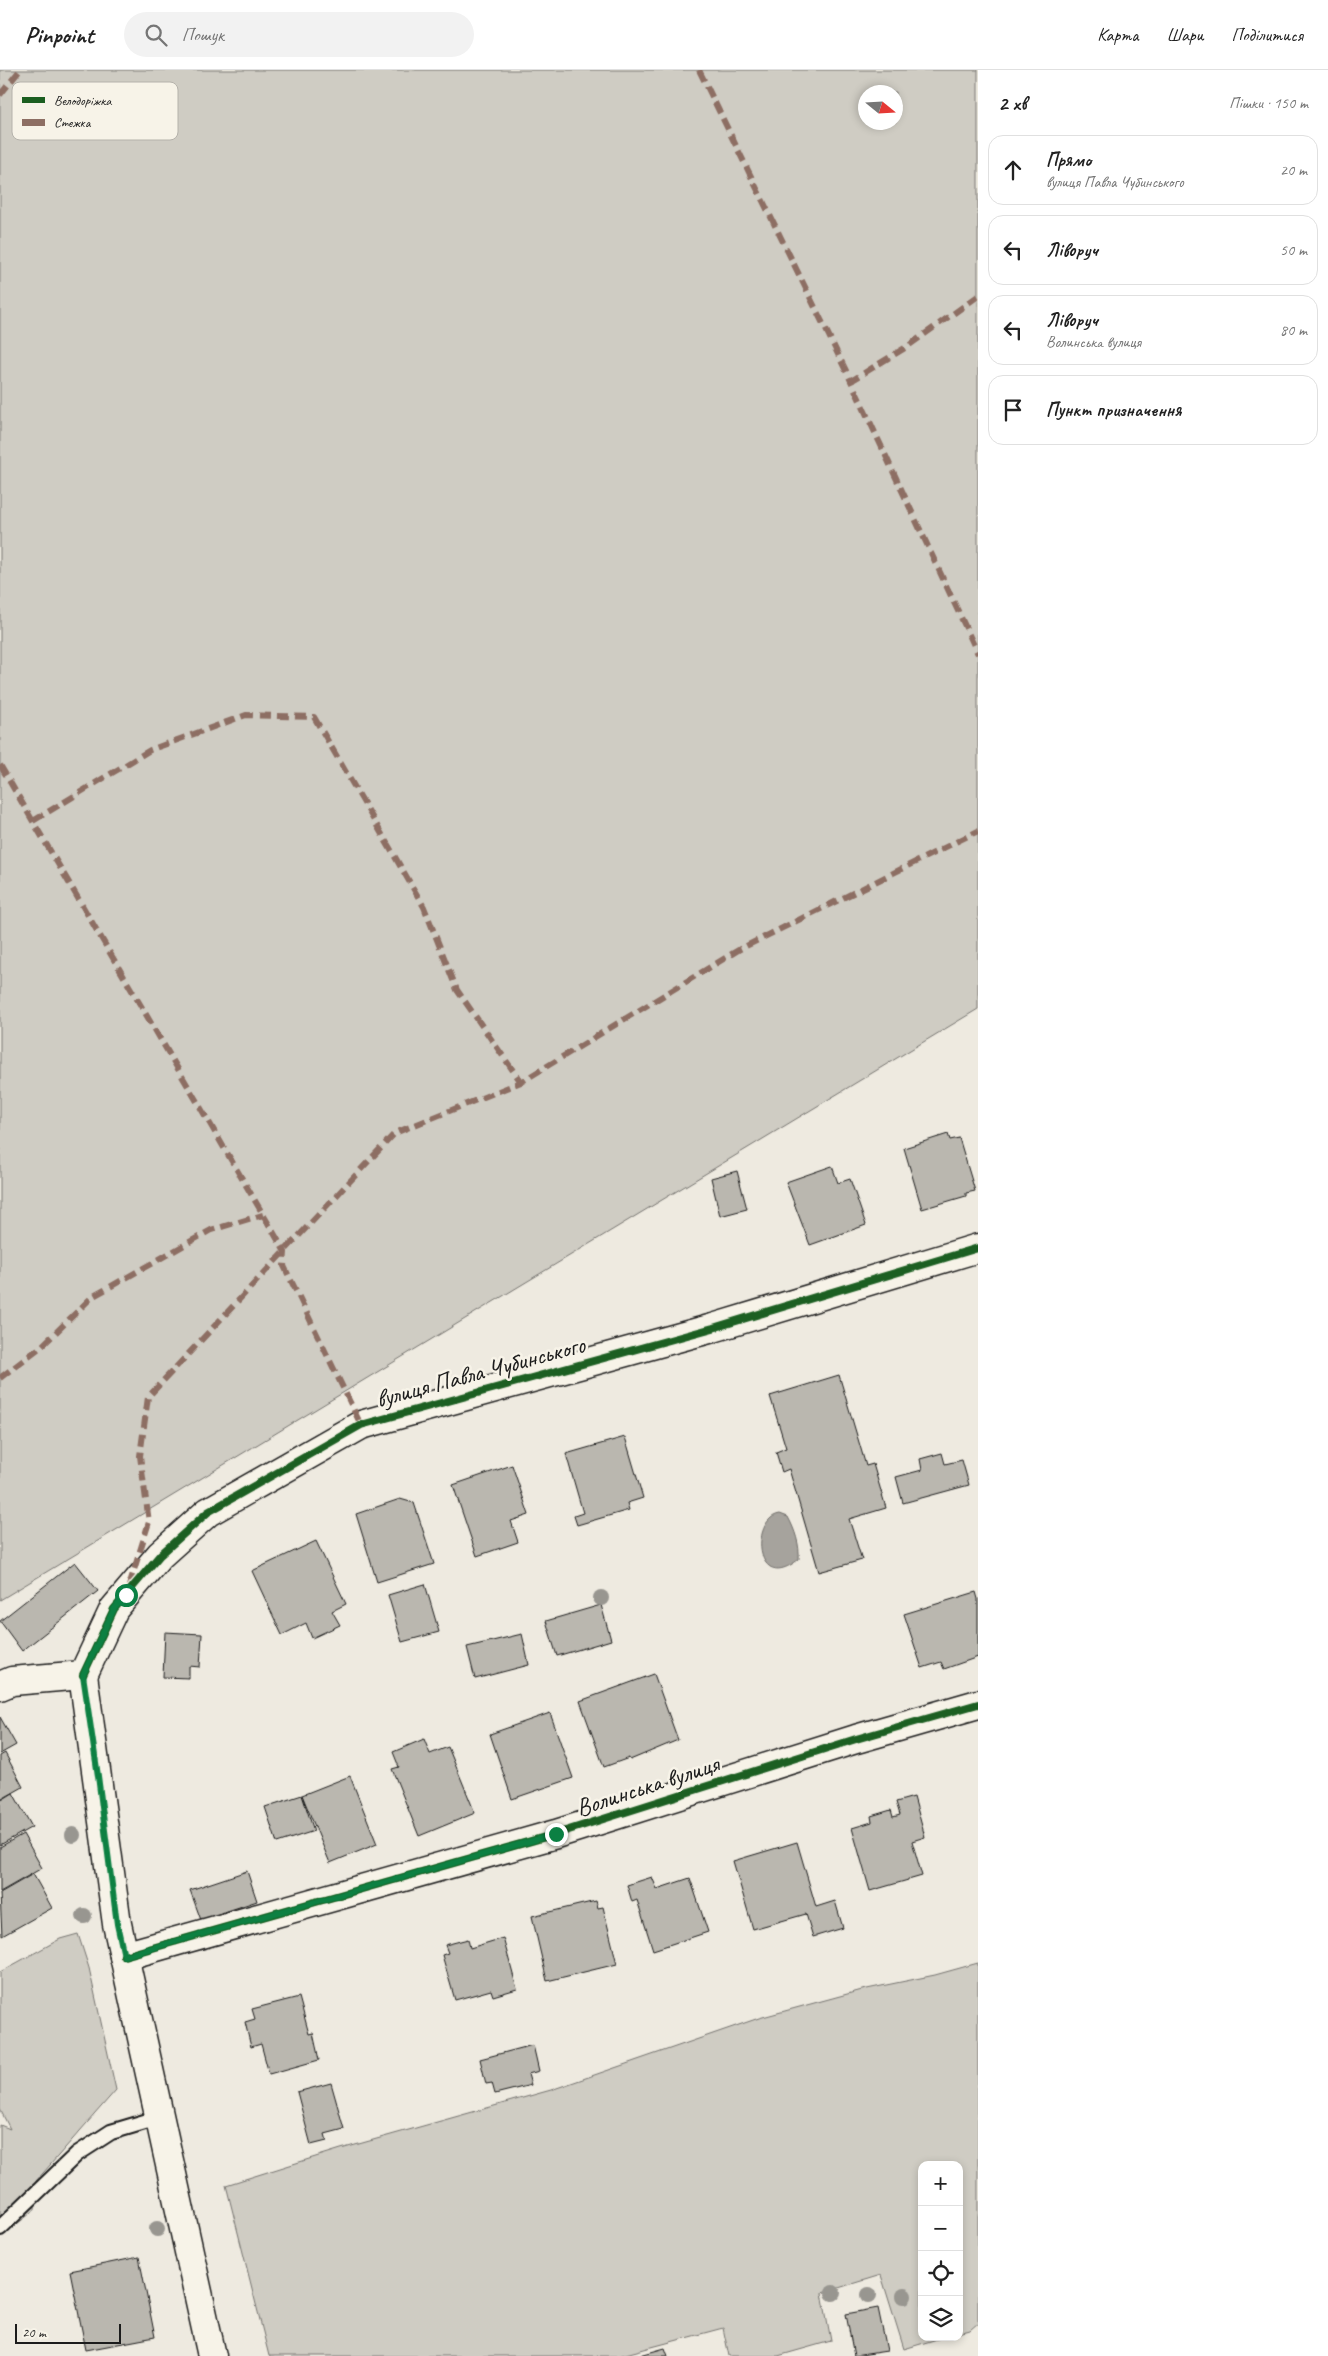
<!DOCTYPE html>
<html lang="uk">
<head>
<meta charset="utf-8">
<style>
  body { margin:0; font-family:Caveat,sans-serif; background:#f2f2f2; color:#222 }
  .controls { position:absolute; right:15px; bottom:15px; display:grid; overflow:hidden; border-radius:10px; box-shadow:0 2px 8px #0003 }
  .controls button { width:45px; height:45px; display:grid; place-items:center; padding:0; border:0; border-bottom:1px solid #e0e0e0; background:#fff; color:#222; font:25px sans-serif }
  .compass { position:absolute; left:858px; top:15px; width:45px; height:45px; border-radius:50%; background:#fff; box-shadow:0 2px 8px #0003; rotate:108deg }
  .scale { position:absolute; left:15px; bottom:12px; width:106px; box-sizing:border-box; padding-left:5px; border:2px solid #1c1c1c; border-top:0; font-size:14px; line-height:18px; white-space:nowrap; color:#1c1c1c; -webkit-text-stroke:4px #f7f3e8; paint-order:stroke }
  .stop { position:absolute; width:15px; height:15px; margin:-11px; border:4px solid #0b8043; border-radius:50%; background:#fff }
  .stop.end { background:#0b8043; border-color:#fff; box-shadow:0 1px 5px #0008 }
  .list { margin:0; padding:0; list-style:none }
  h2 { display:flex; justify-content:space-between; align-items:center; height:65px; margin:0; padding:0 20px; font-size:21px }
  h2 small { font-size:16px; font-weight:400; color:#767676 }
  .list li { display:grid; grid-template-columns:32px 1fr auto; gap:15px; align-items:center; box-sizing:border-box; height:70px; margin:0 10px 10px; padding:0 10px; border:1px solid #e0e0e0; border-radius:15px }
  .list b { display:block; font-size:19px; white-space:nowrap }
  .list p { margin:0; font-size:16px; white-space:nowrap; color:#767676 }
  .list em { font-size:16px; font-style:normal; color:#767676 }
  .icon { flex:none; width:28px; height:28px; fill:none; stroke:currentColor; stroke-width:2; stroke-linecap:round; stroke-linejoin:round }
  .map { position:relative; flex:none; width:978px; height:2286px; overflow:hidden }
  header { display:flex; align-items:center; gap:30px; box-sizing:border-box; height:70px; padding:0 25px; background:#fff; border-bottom:1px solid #e0e0e0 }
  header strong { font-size:24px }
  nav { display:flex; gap:28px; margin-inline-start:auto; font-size:18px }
  .search { width:350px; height:45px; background:#f2f2f2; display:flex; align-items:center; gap:12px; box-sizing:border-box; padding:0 18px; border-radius:28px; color:#767676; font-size:19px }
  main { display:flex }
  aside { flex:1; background:#fff }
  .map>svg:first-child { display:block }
  .green { fill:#cfccc3; stroke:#767470; fill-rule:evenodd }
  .water { fill:#a6a39d; stroke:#6f6d69 }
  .building { fill:#bab7af; stroke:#1c1c1c }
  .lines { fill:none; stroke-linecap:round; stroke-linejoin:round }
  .service-casing { stroke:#1c1c1c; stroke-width:18 }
  .minor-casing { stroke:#1c1c1c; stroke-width:31 }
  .service { stroke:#f7f3e8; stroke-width:14 }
  .minor { stroke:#f7f3e8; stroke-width:28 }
  .quiet { stroke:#8d6e63; stroke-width:6; stroke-dasharray:12 6; stroke-linecap:butt }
  .cycleway-casing { stroke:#f7f3e8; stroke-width:11 }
  .cycleway { stroke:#1b5e20; stroke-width:8 }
  .tree { fill:#989690 }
  .route { stroke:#0b8043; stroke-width:6 }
  .labels { text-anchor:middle; stroke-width:5; stroke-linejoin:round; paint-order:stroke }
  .street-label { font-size:25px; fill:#1c1c1c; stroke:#f7f3e8 }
  .key { fill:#f7f3e8; stroke:#b5b2ab; stroke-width:1 }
  .key-label { font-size:14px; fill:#1c1c1c }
</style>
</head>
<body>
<header>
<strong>Pinpoint</strong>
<div class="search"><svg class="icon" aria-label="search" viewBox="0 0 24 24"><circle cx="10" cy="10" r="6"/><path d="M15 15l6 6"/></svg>Пошук</div>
<nav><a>Карта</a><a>Шари</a><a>Поділитися</a></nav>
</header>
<main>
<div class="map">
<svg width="978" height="2286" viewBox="0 0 978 2286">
  <rect width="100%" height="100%" fill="#eeeae0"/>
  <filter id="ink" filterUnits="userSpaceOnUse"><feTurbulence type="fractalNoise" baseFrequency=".02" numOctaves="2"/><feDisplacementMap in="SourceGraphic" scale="10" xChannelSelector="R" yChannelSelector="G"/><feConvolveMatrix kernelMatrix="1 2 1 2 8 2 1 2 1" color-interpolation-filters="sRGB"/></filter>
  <g filter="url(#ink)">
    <g class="green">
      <path d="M0,0h978v939l-978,591zM896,22v30h-30v-30z"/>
      <polygon points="78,1864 89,1898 116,2020 36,2111 35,2140 0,2167 0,2055 10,2059 0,2039 0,1902 60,1869"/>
      <polygon points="978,1893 978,2253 970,2260 959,2263 959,2095 922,2095 922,2267 944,2267 904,2279 881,2205 822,2223 831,2271 778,2286 729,2286 723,2258 618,2286 269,2286 226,2115 341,2079 551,2020 759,1948 862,1920 935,1905"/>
    </g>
    <path class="water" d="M780,1444l8,3c7,13 12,28 11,42 -45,37 -49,-41 -19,-45z"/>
    <g class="building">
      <polygon points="948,1064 950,1070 959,1068 975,1121 966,1123 966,1126 922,1139 904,1078"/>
      <polygon points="832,1096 838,1113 850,1109 866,1155 810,1175 786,1112"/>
      <polygon points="737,1101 747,1139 720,1146 711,1108"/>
      <polygon points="839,1305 866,1396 873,1394 886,1438 849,1449 862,1490 819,1502 789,1399 782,1402 776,1382 786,1378 770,1326"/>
      <polygon points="625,1367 643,1428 627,1433 629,1440 577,1455 574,1446 583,1443 566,1384"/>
      <polygon points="942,1383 945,1394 962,1390 969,1415 903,1433 896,1407 922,1400 920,1389"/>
      <polygon points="512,1395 529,1445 511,1451 518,1472 477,1486 453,1415"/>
      <polygon points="400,1429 414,1433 434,1494 377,1512 356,1444"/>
      <polygon points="316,1471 346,1534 332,1541 340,1555 312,1568 306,1553 282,1565 252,1501"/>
      <polygon points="75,1492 98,1521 22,1581 0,1551"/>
      <polygon points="425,1514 439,1562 402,1572 388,1525"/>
      <polygon points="976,1522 978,1529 978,1587 944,1599 941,1592 922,1598 904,1544"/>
      <polygon points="601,1535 611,1570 557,1586 546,1551"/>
      <polygon points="165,1562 202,1564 200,1597 189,1596 189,1608 163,1607"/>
      <polygon points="522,1564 529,1595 475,1609 467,1577"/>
      <polygon points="654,1604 678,1670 630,1690 629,1688 604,1697 580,1631"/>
      <polygon points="550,1643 573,1708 512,1729 490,1664"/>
      <polygon points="0,1647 16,1675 0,1684"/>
      <polygon points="424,1669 430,1684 448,1677 475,1743 419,1766 392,1699 399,1697 393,1682"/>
      <polygon points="5,1683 23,1717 0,1730 0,1686"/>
      <polygon points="350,1706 377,1774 330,1793 302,1725"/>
      <polygon points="13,1723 32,1757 0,1775 0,1731"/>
      <polygon points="302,1725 314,1761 277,1773 265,1737"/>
      <polygon points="914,1727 925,1767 912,1771 922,1806 870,1821 852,1758 872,1752 871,1746 891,1740 893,1747 900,1745 896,1732"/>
      <polygon points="23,1764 42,1798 0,1822 0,1777"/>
      <polygon points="797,1772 816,1837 835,1831 843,1858 813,1867 806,1844 753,1859 733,1791"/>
      <polygon points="247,1801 257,1831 201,1850 190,1820"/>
      <polygon points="33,1804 52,1838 2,1866 0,1823"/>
      <polygon points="652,1807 657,1819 690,1808 708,1862 653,1880 637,1830 632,1832 627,1815"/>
      <polygon points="596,1831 598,1838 603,1837 617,1894 547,1911 532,1846"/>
      <polygon points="503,1868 517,1919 493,1926 491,1920 455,1930 442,1885 448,1883 445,1875 468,1869 470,1878"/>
      <polygon points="299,1927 309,1964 313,1963 319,1990 269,2004 261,1974 251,1977 245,1952 255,1949 252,1939"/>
      <polygon points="533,1975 539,2001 528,2004 531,2015 495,2024 492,2013 486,2014 480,1989"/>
      <polygon points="331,2013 344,2059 325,2064 327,2071 311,2075 297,2022"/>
      <polygon points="139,2187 155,2267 86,2280 70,2201"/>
      <polygon points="878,2238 887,2281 854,2286 846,2244"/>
      <polygon points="665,2278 668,2286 637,2286"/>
    </g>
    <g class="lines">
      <g class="service-casing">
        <polyline id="service" points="0,2158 77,2084 111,2062 158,2048"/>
      </g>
      <g class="minor-casing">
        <g id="minor">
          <polyline points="83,1605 114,1539 160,1485 208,1442 361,1355 713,1258 978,1178"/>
          <polyline points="83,1605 117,1854 212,2286"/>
          <polyline points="0,1616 12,1611 83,1605"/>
          <polyline points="124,1886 556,1764 856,1669 978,1634"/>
        </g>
      </g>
      <use href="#service" class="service"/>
      <use href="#minor" class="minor"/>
      <g class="quiet">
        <polyline points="699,0 851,311"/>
        <polyline points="0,25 20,0"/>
        <polyline points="978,226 908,276 851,311 978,584"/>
        <polyline points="0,695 285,1182 284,1196 361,1355"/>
        <polyline points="33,751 150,680 246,645 314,647 424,837 457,920 521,1012"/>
        <polyline points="0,1308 42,1276 92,1227 211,1160 263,1145"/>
        <polyline points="129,1516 149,1452 140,1386 148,1327 395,1063 521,1012 740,879 978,761"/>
      </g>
      <g class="cycleway-casing">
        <g id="cycleway">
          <polyline points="83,1605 114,1539 160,1485 208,1442 361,1355 713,1258 978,1178"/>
          <polyline points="124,1886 556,1764 856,1669 978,1634"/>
        </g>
      </g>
      <use href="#cycleway" class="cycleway"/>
    </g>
    <g class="tree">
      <circle cx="601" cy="1528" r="8"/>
      <circle cx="73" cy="1765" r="8"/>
      <circle cx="84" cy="1846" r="8"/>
      <circle cx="157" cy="2159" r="8"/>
      <circle cx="833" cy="2223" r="8"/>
      <circle cx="869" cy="2225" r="8"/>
      <circle cx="904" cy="2226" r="8"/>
    </g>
  </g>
  <g class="lines" filter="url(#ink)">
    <polyline class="route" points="126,1525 114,1539 83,1605 98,1706 117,1854 124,1886 556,1764"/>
  </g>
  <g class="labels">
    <g class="street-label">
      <text transform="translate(480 1301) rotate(-15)" y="9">вулиця Павла Чубинського</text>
      <text transform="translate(647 1715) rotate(-18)" y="9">Волинська вулиця</text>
    </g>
  </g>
  <rect x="12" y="12" width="166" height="58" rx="8" class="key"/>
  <rect x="22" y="27" width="23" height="6" fill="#1b5e20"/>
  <rect x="22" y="49" width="23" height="7" fill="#8d6e63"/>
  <g class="key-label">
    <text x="54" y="35">Велодоріжка</text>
    <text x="54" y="57">Стежка</text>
  </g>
</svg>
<div class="controls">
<button>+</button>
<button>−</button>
<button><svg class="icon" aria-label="locate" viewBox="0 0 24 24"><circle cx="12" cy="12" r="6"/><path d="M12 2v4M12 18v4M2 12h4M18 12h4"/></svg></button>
<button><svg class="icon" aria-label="layers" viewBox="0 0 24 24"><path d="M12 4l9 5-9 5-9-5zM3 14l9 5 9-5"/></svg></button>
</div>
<svg class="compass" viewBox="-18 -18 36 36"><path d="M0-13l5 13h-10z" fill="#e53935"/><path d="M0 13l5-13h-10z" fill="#767676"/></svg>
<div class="scale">20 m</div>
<div class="stop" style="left:126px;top:1525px"></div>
<div class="stop end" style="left:556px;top:1764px"></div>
</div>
<aside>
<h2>2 хв<small>Пішки · 150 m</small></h2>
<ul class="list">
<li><svg class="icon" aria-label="ahead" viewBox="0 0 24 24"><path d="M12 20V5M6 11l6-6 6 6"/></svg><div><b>Прямо</b><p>вулиця Павла Чубинського</p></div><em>20 m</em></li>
<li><svg class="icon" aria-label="left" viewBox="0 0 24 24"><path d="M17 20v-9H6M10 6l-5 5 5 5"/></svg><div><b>Ліворуч</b></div><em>50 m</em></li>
<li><svg class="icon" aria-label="left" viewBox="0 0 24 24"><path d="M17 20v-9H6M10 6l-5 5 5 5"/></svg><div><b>Ліворуч</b><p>Волинська вулиця</p></div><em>80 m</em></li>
<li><svg class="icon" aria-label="arrive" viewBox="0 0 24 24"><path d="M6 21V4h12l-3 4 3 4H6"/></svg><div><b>Пункт призначення</b></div></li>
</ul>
</aside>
</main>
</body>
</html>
